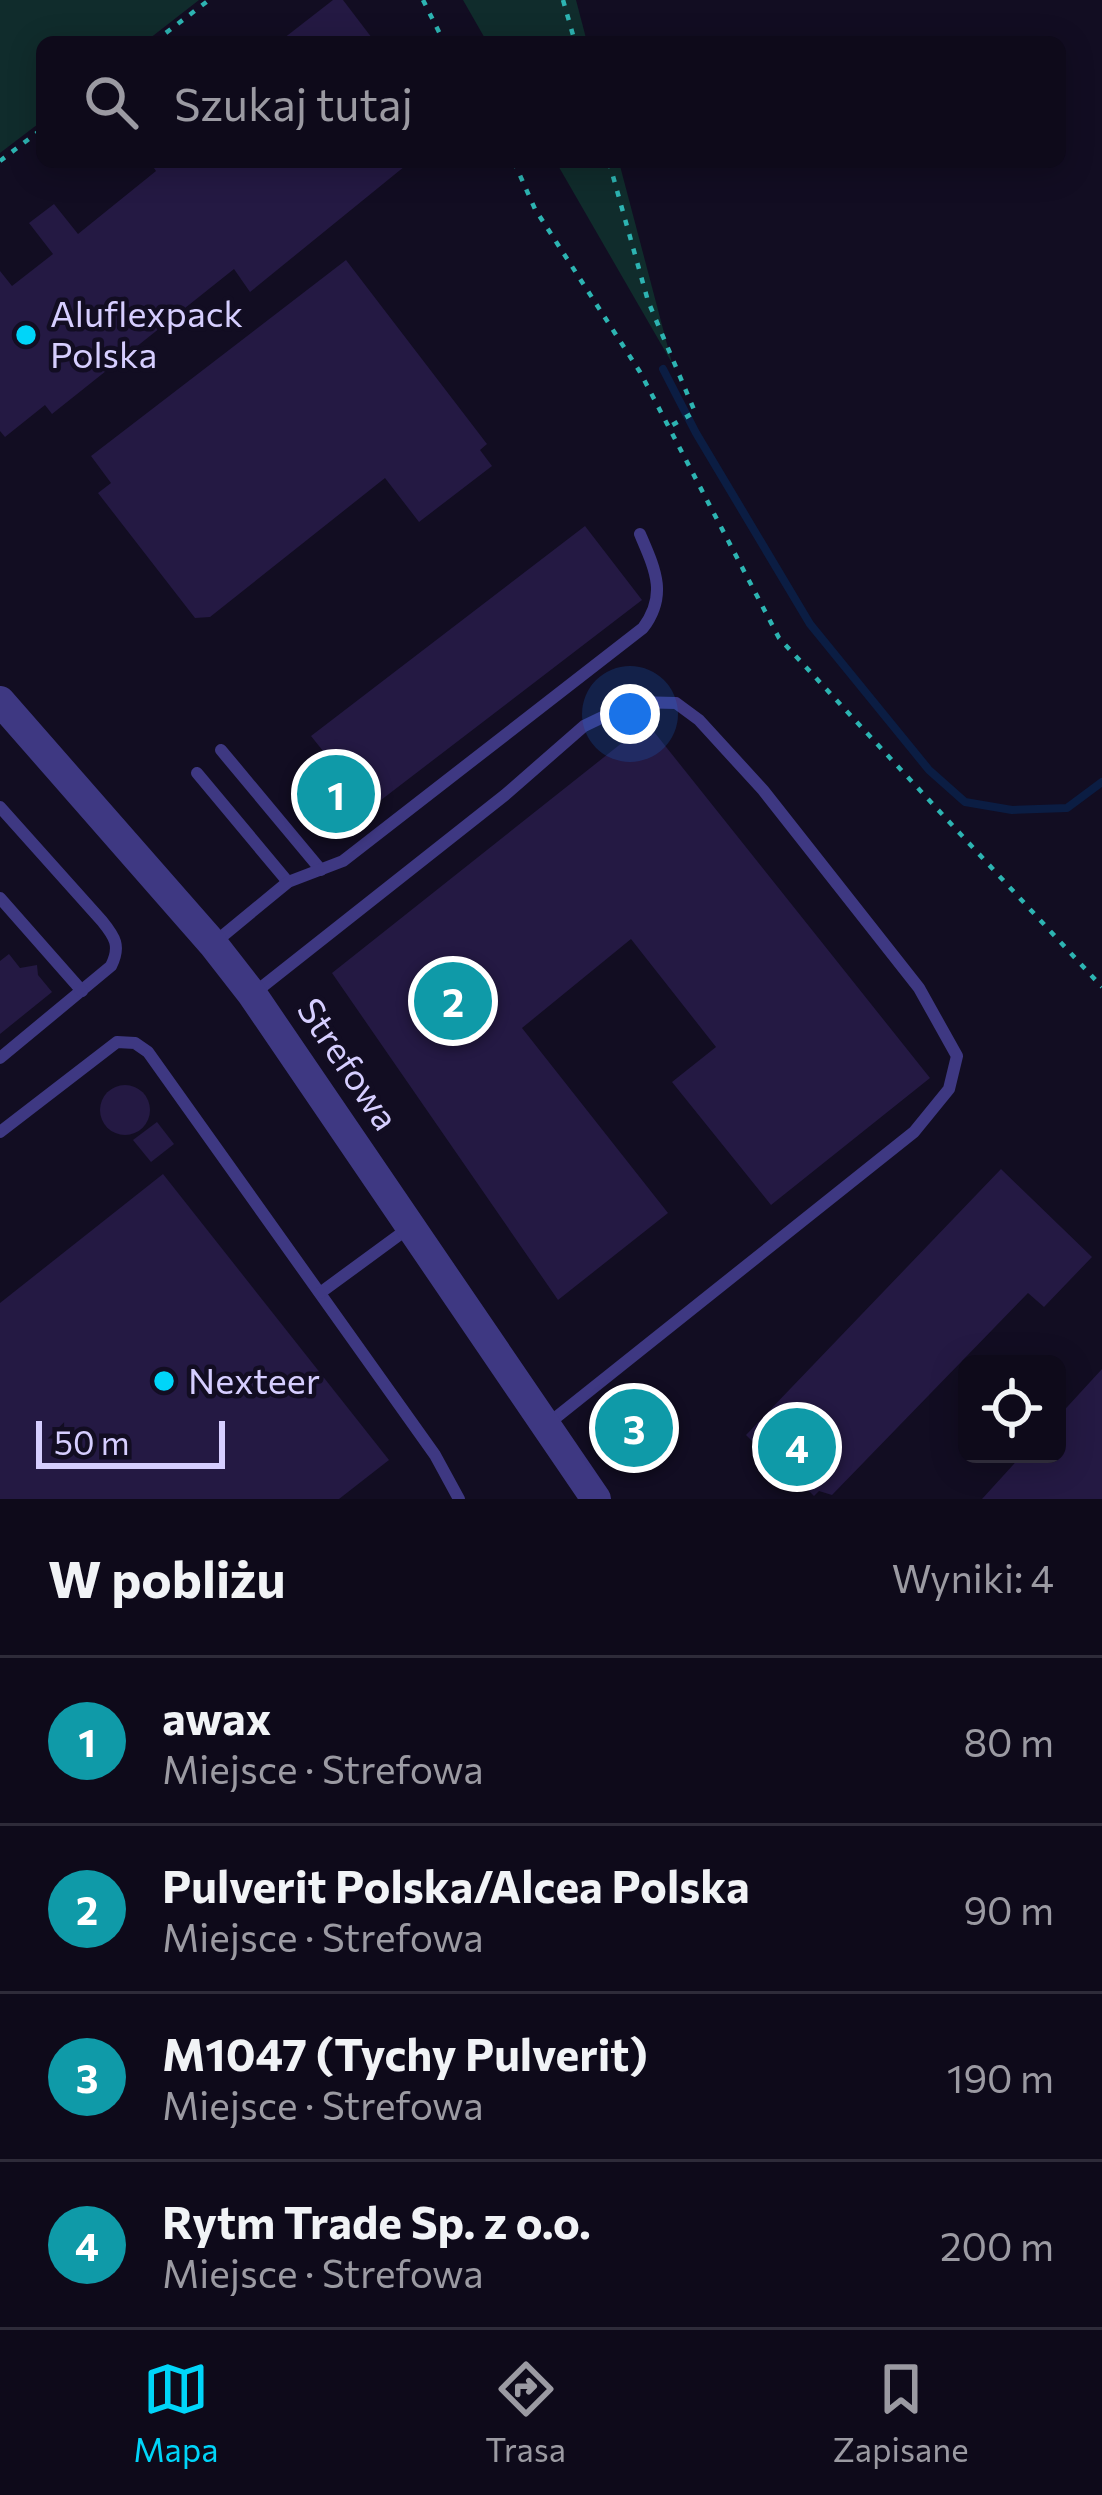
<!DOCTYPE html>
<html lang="pl">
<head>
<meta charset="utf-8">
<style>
  body { margin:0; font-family:Commissioner,sans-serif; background:#171323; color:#f1f3f6 }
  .controls { position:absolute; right:36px; bottom:36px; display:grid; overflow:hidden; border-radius:18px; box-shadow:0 6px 30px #0003 }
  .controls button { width:108px; height:108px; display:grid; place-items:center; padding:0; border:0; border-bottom:3px solid #2e2b39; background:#0e0a1a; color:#f1f3f6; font:60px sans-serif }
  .scale { position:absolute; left:36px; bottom:30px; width:189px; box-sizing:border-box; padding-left:12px; border:6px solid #d6ceff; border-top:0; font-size:33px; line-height:42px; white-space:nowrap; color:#d6ceff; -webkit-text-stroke:9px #120d22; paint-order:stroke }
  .you { position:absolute; left:630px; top:714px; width:42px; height:42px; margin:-30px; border:9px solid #fff; border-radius:50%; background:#1a73e8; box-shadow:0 0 0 18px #1a73e833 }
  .badge { display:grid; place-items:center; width:78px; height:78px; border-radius:50%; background:#00d5f9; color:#fff; font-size:39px; font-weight:700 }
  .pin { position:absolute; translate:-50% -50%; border:6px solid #fff; box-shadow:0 3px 12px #0006 }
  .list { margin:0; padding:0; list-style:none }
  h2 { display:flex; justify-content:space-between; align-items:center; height:156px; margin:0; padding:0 48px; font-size:51px }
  h2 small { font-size:39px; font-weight:400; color:#9b9aa2 }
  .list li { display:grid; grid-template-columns:78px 1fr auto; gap:36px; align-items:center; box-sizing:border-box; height:168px; padding:0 48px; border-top:3px solid #2e2b39 }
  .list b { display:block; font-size:45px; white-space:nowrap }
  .list p { margin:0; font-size:39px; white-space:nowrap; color:#9b9aa2 }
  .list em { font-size:39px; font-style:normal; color:#9b9aa2 }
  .icon { flex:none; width:66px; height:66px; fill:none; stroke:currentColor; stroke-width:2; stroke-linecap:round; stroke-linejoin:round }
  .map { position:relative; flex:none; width:1102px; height:1499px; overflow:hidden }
  .search { position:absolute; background:#0e0a1a; box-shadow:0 6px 30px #0003; left:36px; right:36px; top:36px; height:132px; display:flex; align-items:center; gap:30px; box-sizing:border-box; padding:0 42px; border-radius:18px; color:#9b9aa2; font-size:45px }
  .sheet { height:828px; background:#0e0a1a }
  nav { display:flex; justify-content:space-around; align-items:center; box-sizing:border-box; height:168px; border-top:3px solid #2e2b39; background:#0e0a1a; font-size:33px; color:#9b9aa2 }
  nav a { display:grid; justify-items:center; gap:6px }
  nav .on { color:#00d5f9 }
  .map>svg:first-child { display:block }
  .green { fill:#102c2c }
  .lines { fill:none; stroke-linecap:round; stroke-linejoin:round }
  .stream { stroke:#0b1d43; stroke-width:8 }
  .building { fill:#241943 }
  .path { stroke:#2db4b2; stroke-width:4.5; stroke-dasharray:6 9; stroke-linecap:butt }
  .service { stroke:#3e3882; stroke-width:12 }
  .tertiary { stroke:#3e3882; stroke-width:30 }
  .poi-dot { fill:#00d5f9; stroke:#120d22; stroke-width:4.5 }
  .labels { text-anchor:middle; stroke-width:9; stroke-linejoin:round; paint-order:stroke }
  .poi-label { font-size:36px; fill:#d6ceff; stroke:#120d22; text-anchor:start }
  .street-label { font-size:36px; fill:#d6ceff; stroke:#120d22 }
</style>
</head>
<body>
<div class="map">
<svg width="1102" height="1499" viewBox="0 0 1102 1499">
  <rect width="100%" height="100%" fill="#120d22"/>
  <g class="green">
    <polygon points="0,0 199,0 145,42 42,42 42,121 0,153"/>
    <polygon points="463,0 576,0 587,42 487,42"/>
    <polygon points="556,162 619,162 672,363"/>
  </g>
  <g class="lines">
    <polyline class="stream" points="663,369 696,433 810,624 929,770 965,802 1012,810 1067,808 1102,782"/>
  </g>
  <g class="building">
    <polygon points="333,0 343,0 375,42 279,42"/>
    <polygon points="150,162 410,162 250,292 234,269 52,414 45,405 5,437 0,431 0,271 12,286 53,254 29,223 54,204 78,234 156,171"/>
    <polygon points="346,260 487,444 480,450 492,466 419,522 385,478 210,617 195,618 98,493 111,483 91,456"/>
    <polygon points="585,526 642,600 368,810 371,814 349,831 332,809 326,814 317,789 300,769 323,751 311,736"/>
    <polygon points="647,723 930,1078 771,1205 672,1082 716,1047 631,939 522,1028 668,1213 558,1300 332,973"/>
    <polygon points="9,954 20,968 37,965 38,975 52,992 0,1034 0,961"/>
    <circle cx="125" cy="1110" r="25"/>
    <polygon points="157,1122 174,1144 151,1162 133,1140"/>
    <polygon points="1001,1169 1092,1257 1044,1307 1028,1293 832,1495 819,1491 814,1496 779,1461 775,1465 763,1453 766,1449 758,1441 755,1444 746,1435"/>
    <polygon points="163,1174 389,1460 339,1499 0,1499 0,1303"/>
    <polygon points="1102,1369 1102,1499 982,1499 1023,1454 1057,1454 1057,1418"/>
    <polygon points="631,1408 652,1437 636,1448 616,1419"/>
  </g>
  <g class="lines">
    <g class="path">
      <polyline points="423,0 444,42"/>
      <polyline points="563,0 575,42"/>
      <polyline points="154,42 209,0"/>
      <polyline points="0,161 42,129"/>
      <polyline points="514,162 535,209 640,372 779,638 1102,987"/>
      <polyline points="609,162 648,301 695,412 669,427"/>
    </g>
    <g class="service">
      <polyline points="221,750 321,870"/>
      <polyline points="197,773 288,882"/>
      <path d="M0,807l102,114c13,16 19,25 9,45l-111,92"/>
      <polyline points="0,898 82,991"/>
      <path d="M214,943l74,-61 55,-21 300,-233c25,-33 12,-59 -3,-94"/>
      <polyline points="253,994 505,795 584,726 634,702 676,703 699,720 763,790 919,988 957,1056 949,1089 914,1132 549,1423"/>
      <polyline points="0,1132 117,1042 135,1043 148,1052 435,1455 459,1499"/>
      <polyline points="320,1293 410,1227"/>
    </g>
    <polyline class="tertiary" points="0,701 213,944 252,994 596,1499"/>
  </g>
  <g class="poi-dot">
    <circle cx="26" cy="335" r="12"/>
    <circle cx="164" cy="1381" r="12"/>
  </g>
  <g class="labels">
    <g class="poi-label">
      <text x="50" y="327">Aluflexpack<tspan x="50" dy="41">Polska</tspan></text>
      <text x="188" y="1394">Nexteer</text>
    </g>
    <g class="street-label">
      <text transform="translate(348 1064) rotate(56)" y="13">Strefowa</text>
    </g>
  </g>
</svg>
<div class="controls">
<button><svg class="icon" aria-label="locate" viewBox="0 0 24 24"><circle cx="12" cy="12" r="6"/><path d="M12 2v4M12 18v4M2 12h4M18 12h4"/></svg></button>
</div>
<div class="scale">50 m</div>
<div class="you"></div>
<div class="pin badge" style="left:336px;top:794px;background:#0f9aa8">1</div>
<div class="pin badge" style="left:453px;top:1001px;background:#0f9aa8">2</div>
<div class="pin badge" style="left:634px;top:1428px;background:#0f9aa8">3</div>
<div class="pin badge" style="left:797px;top:1447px;background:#0f9aa8">4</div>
<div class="search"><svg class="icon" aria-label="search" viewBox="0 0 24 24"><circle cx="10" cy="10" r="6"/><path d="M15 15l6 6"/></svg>Szukaj tutaj</div>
</div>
<section class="sheet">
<h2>W pobliżu<small>Wyniki: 4</small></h2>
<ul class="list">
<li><span class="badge" style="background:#0f9aa8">1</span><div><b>awax</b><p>Miejsce · Strefowa</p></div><em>80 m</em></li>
<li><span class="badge" style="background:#0f9aa8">2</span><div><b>Pulverit Polska/Alcea Polska</b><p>Miejsce · Strefowa</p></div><em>90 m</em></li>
<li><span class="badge" style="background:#0f9aa8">3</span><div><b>M1047 (Tychy Pulverit)</b><p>Miejsce · Strefowa</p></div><em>190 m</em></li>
<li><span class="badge" style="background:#0f9aa8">4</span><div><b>Rytm Trade Sp. z o.o.</b><p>Miejsce · Strefowa</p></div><em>200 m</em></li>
</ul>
</section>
<nav>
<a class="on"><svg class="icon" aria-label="map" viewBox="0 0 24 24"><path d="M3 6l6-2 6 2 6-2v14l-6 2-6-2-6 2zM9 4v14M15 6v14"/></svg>Mapa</a>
<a><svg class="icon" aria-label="directions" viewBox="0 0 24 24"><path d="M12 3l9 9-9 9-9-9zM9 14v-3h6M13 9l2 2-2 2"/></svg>Trasa</a>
<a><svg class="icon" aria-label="saved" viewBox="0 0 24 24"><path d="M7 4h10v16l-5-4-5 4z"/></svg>Zapisane</a>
</nav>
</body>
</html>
